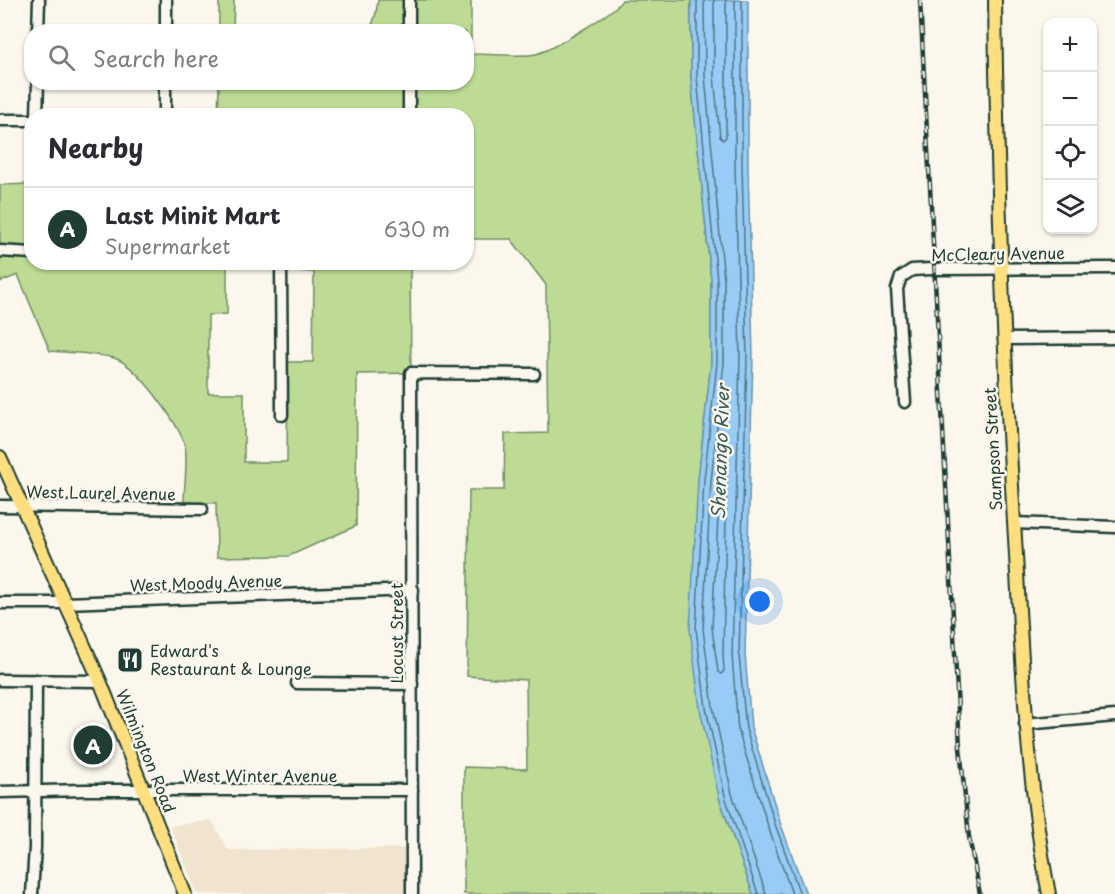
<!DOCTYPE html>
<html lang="en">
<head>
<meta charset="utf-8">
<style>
  body { margin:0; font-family:"Playpen Sans",sans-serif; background:#f2f2f3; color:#2b2b33 }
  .controls { position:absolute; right:18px; top:18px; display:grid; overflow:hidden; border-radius:12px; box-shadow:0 2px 4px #0004 }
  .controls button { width:54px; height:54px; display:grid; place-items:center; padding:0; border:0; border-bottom:2px solid #e1e1e2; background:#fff; color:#2b2b33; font:30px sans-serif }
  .you { position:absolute; left:760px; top:602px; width:21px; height:21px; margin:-15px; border:4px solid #fff; border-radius:50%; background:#1a73e8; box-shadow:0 0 0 9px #1a73e833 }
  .badge { display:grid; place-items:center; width:39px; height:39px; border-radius:50%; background:#1f3d34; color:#fff; font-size:20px; font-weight:700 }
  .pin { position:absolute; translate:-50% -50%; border:3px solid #fff; box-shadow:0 2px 6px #0006 }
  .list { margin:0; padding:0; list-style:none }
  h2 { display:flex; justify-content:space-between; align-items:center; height:78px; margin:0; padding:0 24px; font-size:26px }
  h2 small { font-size:20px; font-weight:400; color:#7c7c81 }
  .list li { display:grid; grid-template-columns:39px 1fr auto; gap:18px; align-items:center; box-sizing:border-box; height:84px; padding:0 24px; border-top:2px solid #e1e1e2 }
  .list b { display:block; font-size:22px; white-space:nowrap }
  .list p { margin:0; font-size:20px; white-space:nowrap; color:#7c7c81 }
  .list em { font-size:20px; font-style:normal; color:#7c7c81 }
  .icon { flex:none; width:33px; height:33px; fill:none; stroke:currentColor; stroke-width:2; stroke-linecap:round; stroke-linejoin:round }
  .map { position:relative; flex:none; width:1115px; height:894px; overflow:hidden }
  .search { position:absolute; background:#fff; box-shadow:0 2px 4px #0004; left:24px; top:24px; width:450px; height:66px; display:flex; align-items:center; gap:15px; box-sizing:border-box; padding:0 21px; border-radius:24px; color:#7c7c81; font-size:22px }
  .panel { position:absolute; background:#fff; box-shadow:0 2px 4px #0004; left:24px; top:108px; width:450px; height:162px; border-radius:24px }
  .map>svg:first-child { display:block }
  .built { fill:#f1e4cf }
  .green { fill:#bddb94; stroke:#6e8c64; stroke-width:1.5 }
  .water { fill:#98ccf6; stroke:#6893a8; stroke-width:1.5 }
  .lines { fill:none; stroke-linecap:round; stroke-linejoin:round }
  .shore { stroke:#4f7682; stroke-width:1.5 }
  .minor-casing { stroke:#1f3d34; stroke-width:15 }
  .major-casing { stroke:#1f3d34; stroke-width:16 }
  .minor { stroke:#fbf7ec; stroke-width:10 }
  .major { stroke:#fddf80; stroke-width:12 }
  .rail-casing { stroke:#1f3d34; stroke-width:4.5 }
  .rail { stroke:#fbf7ec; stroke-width:2; stroke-dasharray:7; stroke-linecap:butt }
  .labels { text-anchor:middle; stroke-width:5; stroke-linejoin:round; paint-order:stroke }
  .street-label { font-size:16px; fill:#1f3d34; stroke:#fbf7ec }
  .poi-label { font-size:16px; fill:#1f3d34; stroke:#fbf7ec; text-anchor:start }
  .water-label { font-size:18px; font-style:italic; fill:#375a5b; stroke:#fbf7ec }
</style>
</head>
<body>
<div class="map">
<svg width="1115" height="894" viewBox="0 0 1115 894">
  <rect width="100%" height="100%" fill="#fbf7ec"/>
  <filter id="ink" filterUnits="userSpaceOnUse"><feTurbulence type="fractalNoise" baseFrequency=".0167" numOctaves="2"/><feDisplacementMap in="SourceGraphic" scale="12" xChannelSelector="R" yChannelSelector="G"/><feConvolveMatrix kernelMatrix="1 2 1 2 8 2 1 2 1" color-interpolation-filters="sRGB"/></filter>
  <g filter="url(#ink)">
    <polygon class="built" points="212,820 228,850 409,848 409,894 197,894 170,826"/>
    <g class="green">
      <polygon points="219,0 234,0 233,31 219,31"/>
      <path d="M378,0h93v54c15,0 53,3 65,0 15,-4 80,-42 86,-54h69v77l20,203v84l-13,116 21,317 34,97h-289v-127l63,2 -1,-89 -59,-4 2,-186h35l1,-56 43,-1 -2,-148 -35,-46h-44l-1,-123h-248l1,-33 247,-1v-50l-96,-1 6,-18z"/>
      <path d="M31,184l1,78 195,1v51l-19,1v78h36v69h43l1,-100h25l1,-90 -33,-2v-7h129l1,110 -54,1 -1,152 -67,30 -72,1 -1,-54 -32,-1c0,-16 4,-41 1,-56 -5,-22 -49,-82 -71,-88 -17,-5 -45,-5 -64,-7l-32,-76 -18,7v-97z"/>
    </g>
    <polygon class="water" points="691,0 748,0 748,165 753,357 745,654 751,727 780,822 806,894 753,894 719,797 700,709 690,629 698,480 711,363 711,280 691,77"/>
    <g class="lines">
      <g class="shore">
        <polyline points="697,0 697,77 717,280 717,363 704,480 696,629 706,708 725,796 758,894"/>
        <polyline points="704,0 705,76 724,280 724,363 711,481 703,629 713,707 732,794 766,894"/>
        <polyline points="714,0 714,76 720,137 723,140 726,137 726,0"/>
        <polyline points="735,0 735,165 740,357 732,656 738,730 768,826 792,894"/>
        <polyline points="742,0 742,165 747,357 739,655 746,729 775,824 800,894"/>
        <polygon points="724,470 727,473 723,654 724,671 721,674 718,672 712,628 720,481 722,472"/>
      </g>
      <g class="minor-casing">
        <g id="minor">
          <polyline points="409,0 409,32"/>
          <polyline points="38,32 39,0"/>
          <polyline points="166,32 166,0"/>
          <polyline points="37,116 38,82"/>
          <polyline points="162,116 165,110 165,82"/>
          <polyline points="405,116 409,115 409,82"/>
          <polyline points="0,120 32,120"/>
          <polyline points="0,251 32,253"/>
          <polyline points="281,262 282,415"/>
          <polyline points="1004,339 1115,338"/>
          <polyline points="905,402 897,289 901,277 912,270 931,269 1115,268"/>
          <polyline points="0,506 202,509"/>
          <polyline points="1014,523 1115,527"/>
          <polyline points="0,603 66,603 413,590"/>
          <polyline points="0,680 100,681"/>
          <polyline points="297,683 412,684"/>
          <polyline points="1025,724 1115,716"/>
          <polyline points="0,792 84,790 412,790"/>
          <polyline points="32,894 35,847 36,680"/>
          <polyline points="412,894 411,373 534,374"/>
        </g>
      </g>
      <g class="major-casing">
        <g id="major">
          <path d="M995,0c2,180 9,359 20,538 7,120 11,239 34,356"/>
          <polyline points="0,457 100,681 185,894"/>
        </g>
      </g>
      <use href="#minor" class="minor"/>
      <use href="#major" class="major"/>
      <g class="rail-casing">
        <polyline id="rail" points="920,0 960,747 969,837 980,894"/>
      </g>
      <use href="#rail" class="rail"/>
    </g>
  </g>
  <defs>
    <g id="restaurant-square" transform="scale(1.35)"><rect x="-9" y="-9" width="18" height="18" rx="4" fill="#1f3d34" stroke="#fbf7ec"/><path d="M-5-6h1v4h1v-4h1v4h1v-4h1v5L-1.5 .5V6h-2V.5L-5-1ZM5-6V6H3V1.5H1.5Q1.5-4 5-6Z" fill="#fff"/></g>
  </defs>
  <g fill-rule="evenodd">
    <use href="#restaurant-square" x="130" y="660"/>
  </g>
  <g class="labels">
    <g class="street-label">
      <text transform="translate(998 254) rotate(-1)" y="6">McCleary Avenue</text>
      <text transform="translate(993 449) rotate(-93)" y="6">Sampson Street</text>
      <text transform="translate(101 493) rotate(1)" y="6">West Laurel Avenue</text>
      <text transform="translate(206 583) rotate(-2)" y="6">West Moody Avenue</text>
      <text transform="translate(397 633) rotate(-90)" y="6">Locust Street</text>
      <text transform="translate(146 751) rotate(68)" y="6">Wilmington Road</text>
      <text x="260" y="782">West Winter Avenue</text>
    </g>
    <g class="poi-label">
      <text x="150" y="657">Edward's<tspan x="150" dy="18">Restaurant &amp; Lounge</tspan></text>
    </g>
    <g class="water-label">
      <text transform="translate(721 452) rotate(-88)" y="6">Shenango River</text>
    </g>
  </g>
</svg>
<div class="controls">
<button>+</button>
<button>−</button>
<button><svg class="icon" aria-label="locate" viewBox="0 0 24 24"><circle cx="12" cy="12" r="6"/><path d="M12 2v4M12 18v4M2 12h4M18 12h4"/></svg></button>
<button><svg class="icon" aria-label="layers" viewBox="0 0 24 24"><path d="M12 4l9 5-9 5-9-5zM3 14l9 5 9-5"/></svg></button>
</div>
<div class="you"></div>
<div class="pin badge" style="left:93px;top:745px">A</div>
<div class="search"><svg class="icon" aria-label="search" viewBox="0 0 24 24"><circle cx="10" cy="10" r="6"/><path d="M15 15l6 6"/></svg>Search here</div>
<section class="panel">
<h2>Nearby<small></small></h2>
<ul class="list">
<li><span class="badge">A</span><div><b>Last Minit Mart</b><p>Supermarket</p></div><em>630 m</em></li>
</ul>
</section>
</div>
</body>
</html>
